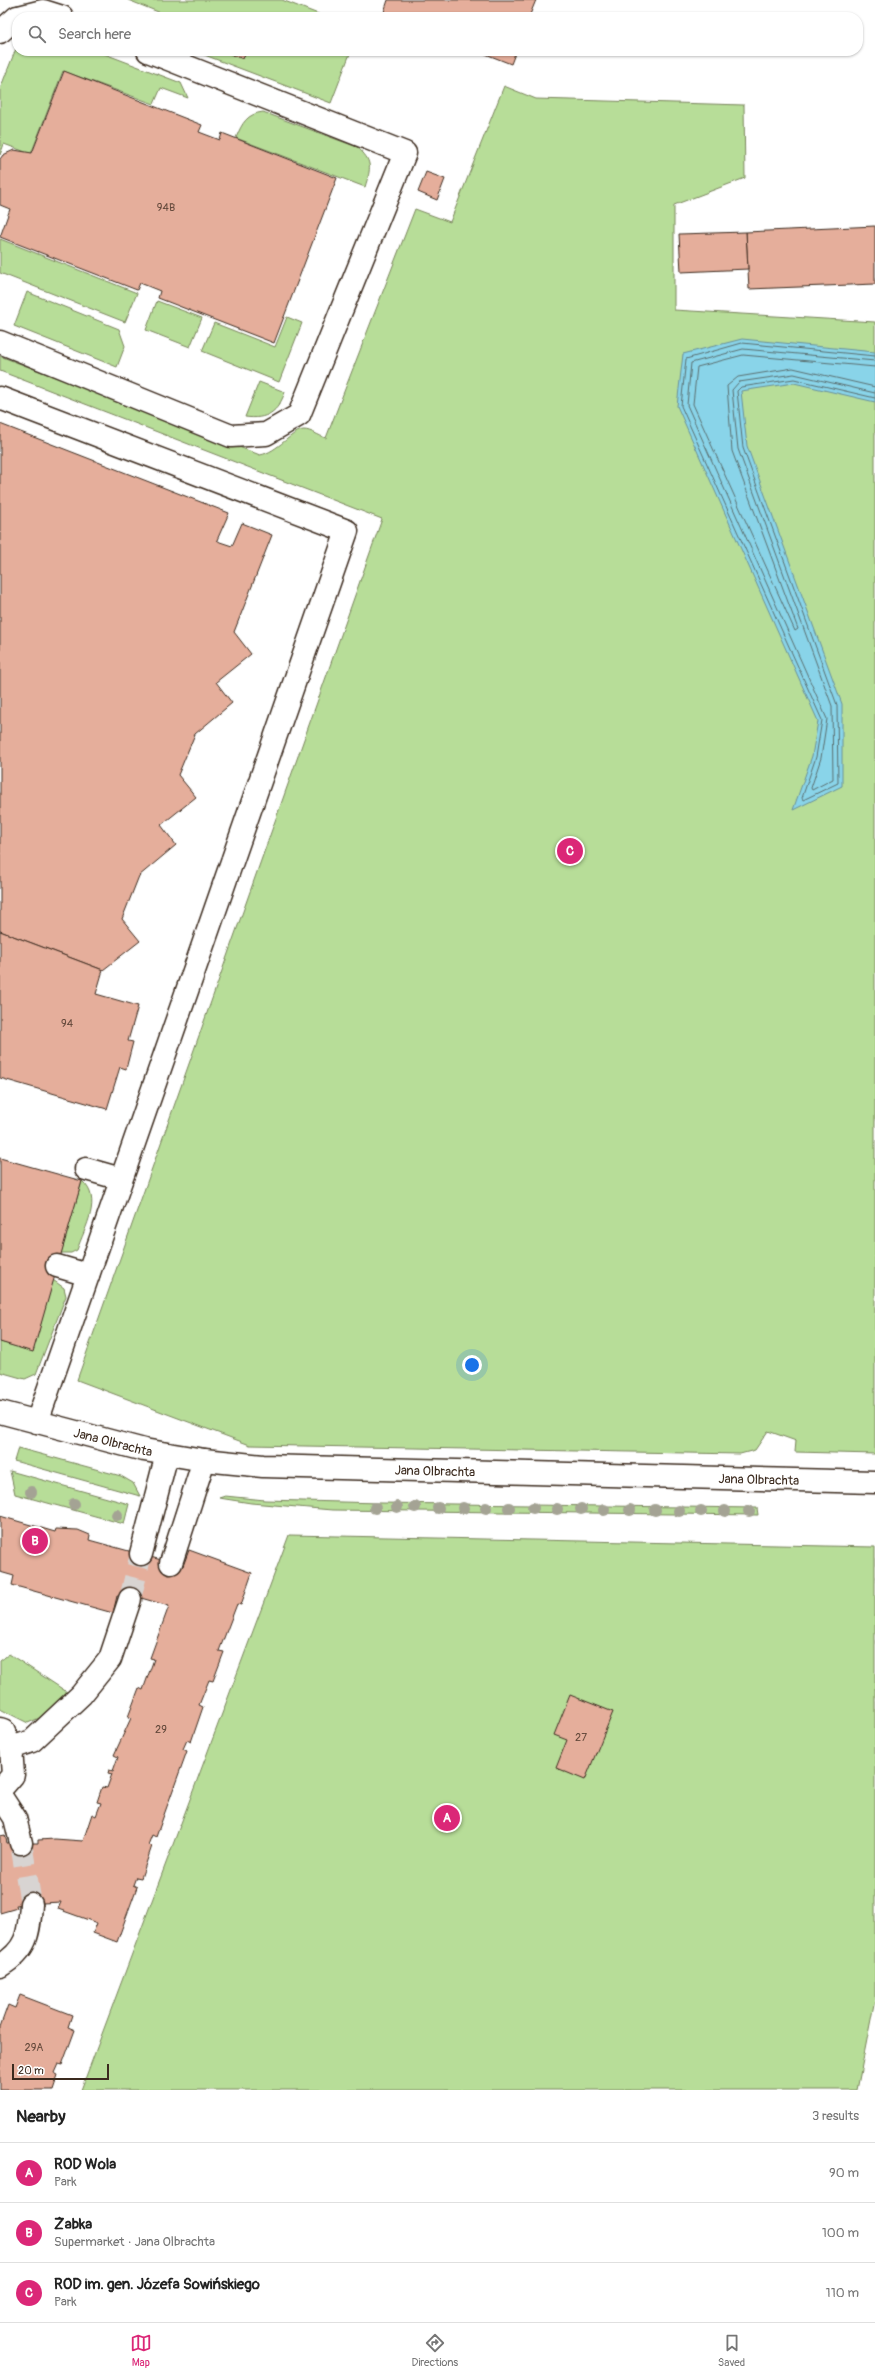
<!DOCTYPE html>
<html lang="en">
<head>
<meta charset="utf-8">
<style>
  body { margin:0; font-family:Pangolin,sans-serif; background:#f2f2f2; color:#222 }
  .scale { position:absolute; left:12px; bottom:10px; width:97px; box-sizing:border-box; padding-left:4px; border:2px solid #3b2a1e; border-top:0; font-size:11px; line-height:14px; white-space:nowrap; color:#3b2a1e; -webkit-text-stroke:3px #fff; paint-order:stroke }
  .you { position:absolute; left:472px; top:1365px; width:14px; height:14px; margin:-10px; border:3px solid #fff; border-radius:50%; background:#1a73e8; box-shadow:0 0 0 6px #1a73e833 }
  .badge { display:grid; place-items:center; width:26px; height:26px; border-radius:50%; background:#db2777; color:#fff; font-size:13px; font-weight:700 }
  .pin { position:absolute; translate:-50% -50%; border:2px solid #fff; box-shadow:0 1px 4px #0006 }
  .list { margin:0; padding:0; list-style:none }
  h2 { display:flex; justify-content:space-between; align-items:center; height:52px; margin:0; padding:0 16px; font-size:17px }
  h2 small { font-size:13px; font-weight:400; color:#767676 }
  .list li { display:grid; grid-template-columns:26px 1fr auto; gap:12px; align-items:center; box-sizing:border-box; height:60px; padding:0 16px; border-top:1px solid #e0e0e0 }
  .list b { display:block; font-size:15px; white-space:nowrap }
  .list p { margin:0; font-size:13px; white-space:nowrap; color:#767676 }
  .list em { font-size:13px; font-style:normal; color:#767676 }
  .icon { flex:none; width:22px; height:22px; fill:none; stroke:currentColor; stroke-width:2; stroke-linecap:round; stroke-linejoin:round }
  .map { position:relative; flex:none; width:875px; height:2090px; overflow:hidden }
  .search { position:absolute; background:#fff; box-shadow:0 1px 3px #0004; left:12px; right:12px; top:12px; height:44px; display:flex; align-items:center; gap:10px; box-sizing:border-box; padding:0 14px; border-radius:16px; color:#767676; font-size:15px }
  .sheet { height:232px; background:#fff }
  nav { display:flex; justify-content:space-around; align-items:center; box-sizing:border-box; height:56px; border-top:1px solid #e0e0e0; background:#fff; font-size:11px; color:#767676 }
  nav a { display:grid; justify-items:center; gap:2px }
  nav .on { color:#db2777 }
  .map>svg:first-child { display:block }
  .green { fill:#b7dd98; stroke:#79845b }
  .water { fill:#89d4e9; stroke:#6a9098 }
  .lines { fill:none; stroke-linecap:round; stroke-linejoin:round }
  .shore { stroke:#5a6e6f; stroke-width:1 }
  .building { fill:#e5ae9b; stroke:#3b2a1e }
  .minor-tunnel { stroke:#d8d4d2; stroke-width:22; stroke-dasharray:22 11; stroke-linecap:butt }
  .minor-casing { stroke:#3b2a1e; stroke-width:25 }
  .minor { stroke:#fff; stroke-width:22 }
  .tree { fill:#a4a394 }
  .labels { text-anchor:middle; stroke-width:3.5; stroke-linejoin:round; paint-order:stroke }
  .number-label { font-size:11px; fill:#664b3d }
  .street-label { font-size:13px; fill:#3b2a1e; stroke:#fff }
</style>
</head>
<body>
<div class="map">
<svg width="875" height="2090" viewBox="0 0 875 2090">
  <rect width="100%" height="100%" fill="#fff"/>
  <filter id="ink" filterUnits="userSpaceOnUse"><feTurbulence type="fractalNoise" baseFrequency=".025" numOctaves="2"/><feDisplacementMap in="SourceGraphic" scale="8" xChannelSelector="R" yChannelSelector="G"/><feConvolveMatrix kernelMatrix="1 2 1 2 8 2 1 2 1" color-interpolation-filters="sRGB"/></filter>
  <g filter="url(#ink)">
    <g class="green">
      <polygon points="128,0 282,0 326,17 171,17"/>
      <polygon points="17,46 17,51 97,51 181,83 188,98 161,88 154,104 63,71 31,154 4,144 0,155 0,89"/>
      <polygon points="194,51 351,51 331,103"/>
      <path d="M504,86l32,13 208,6 1,73 -71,27v105l201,12v1132l-80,-2 1,-11 -28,-10 -13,19 -15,4 -490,-9 -173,-65 305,-861 -382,-148v-15l260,99c18,-3 32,-25 44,-25 7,0 15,6 22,8l89,-229 35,13z"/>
      <path d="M263,112l94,35c16,14 14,21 8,40l-129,-49c6,-15 11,-24 27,-26z"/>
      <polygon points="0,239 137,293 125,322 0,273"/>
      <polygon points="27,292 119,329 125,346 117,367 14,326"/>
      <polygon points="157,301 202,318 190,347 146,330"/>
      <polygon points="287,317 302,323 279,382 202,351 214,323 275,347"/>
      <path d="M259,382l26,10c-7,20 -18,28 -40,25z"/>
      <path d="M82,1181c21,18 3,46 -5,69l-6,3h-10z"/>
      <polygon points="53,1280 64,1288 66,1296 36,1374 25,1379 0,1372 0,1342 33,1351"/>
      <polygon points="18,1448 121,1476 133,1483 140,1496 14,1461"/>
      <polygon points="10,1471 129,1504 124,1524 15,1494"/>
      <polygon points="225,1496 265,1500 380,1503 757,1508 758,1515 332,1510 251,1503 219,1498"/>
      <polygon points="289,1535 875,1547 875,1999 857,2090 81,2090"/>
      <polygon points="9,1654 67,1692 44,1716 28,1723 0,1709 0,1661"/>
    </g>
    <polygon class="water" points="742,339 875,352 875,402 794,383 741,391 747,446 842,704 842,786 793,810 812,756 818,721 677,406 683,354"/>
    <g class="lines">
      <g class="shore">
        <polyline points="875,356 742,343 686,359 681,406 822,720 816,757 802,798 803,800 838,783 837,705 743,448 737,391 741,387 794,379 875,398"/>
        <polyline points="875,361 743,349 691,363 687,405 827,719 821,758 811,788 812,790 833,779 832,706 738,449 732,390 739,382 794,374 875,393"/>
        <polyline points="875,367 743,355 697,367 693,404 795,631 798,629 732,451 727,386 738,377 793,368 875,387"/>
      </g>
    </g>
    <g class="building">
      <polygon points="388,0 536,0 529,17 388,17 383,15"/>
      <polygon points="223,51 246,51 243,59"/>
      <polygon points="478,51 516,51 511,64"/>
      <polygon points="64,71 202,125 199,132 220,140 222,133 337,178 274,343 158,298 160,291 140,283 137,290 0,237 10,209 0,205 0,159 3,155 14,150 32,153"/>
      <polygon points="426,172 445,179 437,200 418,192"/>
      <polygon points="875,226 875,284 749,289 746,232"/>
      <polygon points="746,232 748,269 681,272 679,234"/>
      <polygon points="0,424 229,513 217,540 220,542 232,546 242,523 272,535 234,632 251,654 216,682 232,703 195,734 178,775 196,797 161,825 176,845 139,876 122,919 140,941 103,970 0,931"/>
      <polygon points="0,931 103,970 96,994 138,1006 128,1041 133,1042 126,1069 120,1067 107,1109 0,1078"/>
      <polygon points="0,1158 82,1181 33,1352 0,1342"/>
      <polygon points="0,1516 55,1532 56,1529 78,1530 90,1535 89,1540 183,1566 189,1550 252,1573 241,1605 237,1604 219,1651 224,1652 213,1681 209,1680 199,1705 203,1707 191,1742 187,1740 183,1749 187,1751 156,1837 152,1835 148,1845 152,1846 141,1878 136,1877 133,1885 137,1887 117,1942 93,1933 97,1923 58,1909 61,1902 43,1903 43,1906 42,1903 16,1905 17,1908 0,1913 0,1836 5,1835 7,1843 38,1843 38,1840 55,1839 83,1841 92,1814 96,1816 101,1803 97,1802 102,1787 107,1788 112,1774 108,1773 109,1770 113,1771 118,1757 114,1755 131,1718 128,1717 139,1688 143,1690 154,1659 150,1658 169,1606 141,1598 140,1602 117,1596 113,1613 12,1585 14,1576 0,1572"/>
      <polygon points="570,1695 613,1712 585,1780 556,1768 567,1740 554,1735"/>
      <polygon points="20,1995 72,2015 68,2027 75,2030 62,2065 58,2064 54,2073 58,2075 53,2090 0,2090 0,2027 8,2005 15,2008"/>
    </g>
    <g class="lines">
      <g class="minor-tunnel">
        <polyline points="130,1599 141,1554"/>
        <polyline points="21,1843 31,1904"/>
      </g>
      <g class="minor-casing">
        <g id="minor">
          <polyline points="19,17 43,11 62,17"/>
          <polyline points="0,32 17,17"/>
          <polyline points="0,342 231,436 266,434 299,415 405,153 148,51"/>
          <polyline points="0,398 347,531 37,1422"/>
          <polyline points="86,1169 121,1179"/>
          <polyline points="57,1266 88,1275"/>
          <path id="s1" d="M0,1412l144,38 60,10 59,6 612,16"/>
          <polyline points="141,1554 167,1454"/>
          <polyline points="171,1563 204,1460"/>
          <polyline points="0,1729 3,1730 11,1748 13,1775 0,1790"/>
          <polyline points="11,1748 32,1741 81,1695 110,1659 130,1599"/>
          <polyline points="0,1795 15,1818 21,1843"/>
          <path d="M0,1966c27,-16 29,-32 31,-62"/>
        </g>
      </g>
      <use href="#minor" class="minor"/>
    </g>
    <g class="tree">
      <circle cx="31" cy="1492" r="6"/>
      <circle cx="74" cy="1504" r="6"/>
      <circle cx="397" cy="1507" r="6"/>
      <circle cx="415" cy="1507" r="6"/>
      <circle cx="375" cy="1508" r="6"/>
      <circle cx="438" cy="1508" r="6"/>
      <circle cx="463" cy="1508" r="6"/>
      <circle cx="486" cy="1508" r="6"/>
      <circle cx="509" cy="1508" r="6"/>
      <circle cx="533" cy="1508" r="6"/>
      <circle cx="557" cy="1509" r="6"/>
      <circle cx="581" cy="1509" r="6"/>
      <circle cx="604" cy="1510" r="6"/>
      <circle cx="630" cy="1510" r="6"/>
      <circle cx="655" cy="1510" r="6"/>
      <circle cx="679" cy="1511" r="6"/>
      <circle cx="701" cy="1511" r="6"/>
      <circle cx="725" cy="1511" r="6"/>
      <circle cx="749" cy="1511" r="6"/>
      <circle cx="117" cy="1515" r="6"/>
    </g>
  </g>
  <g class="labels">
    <g class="number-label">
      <text x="166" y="211">94B</text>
      <text x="67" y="1027">94</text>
      <text x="161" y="1733">29</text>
      <text x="581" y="1741">27</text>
      <text x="34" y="2051">29A</text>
    </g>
    <g class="street-label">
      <text dy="5" stroke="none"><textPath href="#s1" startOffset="117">Jana Olbrachta</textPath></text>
      <text dy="5" stroke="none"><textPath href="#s1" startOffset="441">Jana Olbrachta</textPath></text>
      <text dy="5" stroke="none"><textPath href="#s1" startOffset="765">Jana Olbrachta</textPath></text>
    </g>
  </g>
</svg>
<div class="scale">20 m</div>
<div class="you"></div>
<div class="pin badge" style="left:447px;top:1818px">A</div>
<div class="pin badge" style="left:35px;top:1541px">B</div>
<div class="pin badge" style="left:570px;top:851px">C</div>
<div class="search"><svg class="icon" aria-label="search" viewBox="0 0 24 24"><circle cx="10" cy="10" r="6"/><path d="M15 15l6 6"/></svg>Search here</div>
</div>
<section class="sheet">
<h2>Nearby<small>3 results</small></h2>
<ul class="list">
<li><span class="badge">A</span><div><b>ROD Wola</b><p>Park</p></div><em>90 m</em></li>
<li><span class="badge">B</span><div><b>Żabka</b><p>Supermarket · Jana Olbrachta</p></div><em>100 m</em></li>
<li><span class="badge">C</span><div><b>ROD im. gen. Józefa Sowińskiego</b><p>Park</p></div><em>110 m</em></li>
</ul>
</section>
<nav>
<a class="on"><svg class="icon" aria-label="map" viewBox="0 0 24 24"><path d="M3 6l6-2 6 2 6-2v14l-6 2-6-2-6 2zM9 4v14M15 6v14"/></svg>Map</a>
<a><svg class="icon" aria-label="directions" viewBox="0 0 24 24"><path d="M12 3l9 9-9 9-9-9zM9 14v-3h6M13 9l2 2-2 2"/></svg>Directions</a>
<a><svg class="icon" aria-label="saved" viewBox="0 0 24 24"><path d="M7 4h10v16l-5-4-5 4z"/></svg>Saved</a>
</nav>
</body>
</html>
